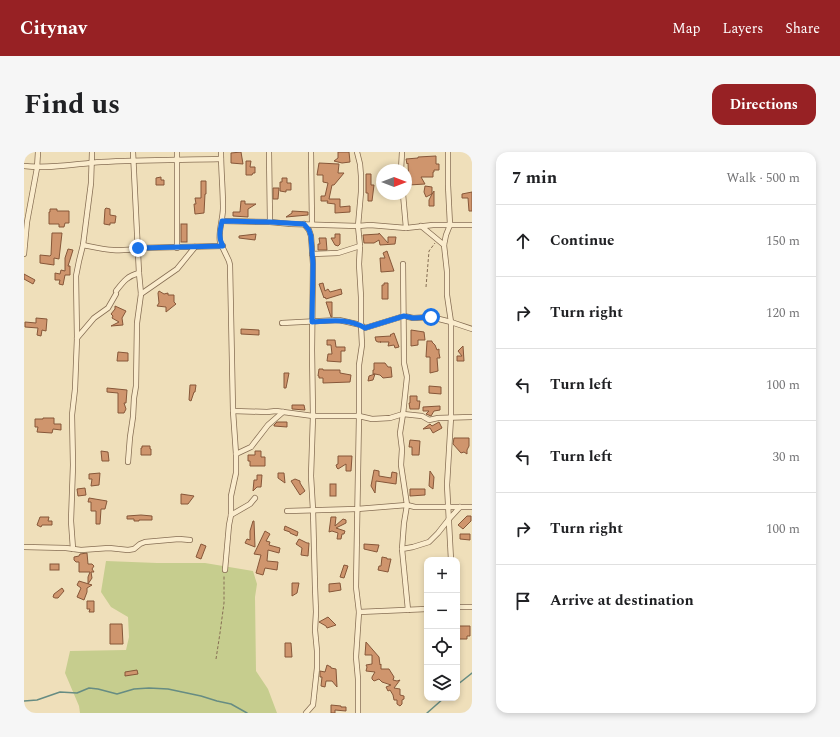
<!DOCTYPE html>
<html lang="en">
<head>
<meta charset="utf-8">
<style>
  body { margin:0; font-family:Spectral,serif; background:#f6f6f6; color:#202124 }
  .controls { position:absolute; right:12px; bottom:12px; display:grid; overflow:hidden; border-radius:8px; box-shadow:0 2px 6px #0003 }
  .controls button { width:36px; height:36px; display:grid; place-items:center; padding:0; border:0; border-bottom:1px solid #e0e0e0; background:#fff; color:#202124; font:20px sans-serif }
  .compass { position:absolute; left:352px; top:12px; width:36px; height:36px; border-radius:50%; background:#fff; box-shadow:0 2px 6px #0003; rotate:90deg }
  .stop { position:absolute; width:12px; height:12px; margin:-9px; border:3px solid #1a73e8; border-radius:50%; background:#fff }
  .stop.end { background:#1a73e8; border-color:#fff; box-shadow:0 1px 4px #0008 }
  .list { margin:0; padding:0; list-style:none }
  h2 { display:flex; justify-content:space-between; align-items:center; height:52px; margin:0; padding:0 16px; font-size:17px }
  h2 small { font-size:13px; font-weight:400; color:#757577 }
  .list li { display:grid; grid-template-columns:26px 1fr auto; gap:12px; align-items:center; box-sizing:border-box; height:72px; padding:0 16px; border-top:1px solid #e0e0e0 }
  .list b { display:block; font-size:15px; white-space:nowrap }
  .list em { font-size:13px; font-style:normal; color:#757577 }
  .icon { flex:none; width:22px; height:22px; fill:none; stroke:currentColor; stroke-width:2; stroke-linecap:round; stroke-linejoin:round }
  .map { position:relative; flex:none; width:448px; height:561px; overflow:hidden; border-radius:12px }
  header { display:flex; align-items:center; gap:24px; box-sizing:border-box; height:56px; padding:0 20px; background:#972124; color:#fff }
  header strong { font-size:19px }
  nav { display:flex; gap:22px; margin-inline-start:auto; font-size:14px }
  .intro { display:flex; align-items:center; justify-content:space-between; box-sizing:border-box; height:96px; padding:0 24px }
  h1 { margin:0; font-size:28px }
  .button { padding:10px 18px; border-radius:12px; background:#972124; color:#fff; font-size:14px; font-weight:700 }
  main { display:flex; gap:24px; padding:0 24px }
  aside { flex:1; background:#fff; border-radius:12px; box-shadow:0 2px 6px #0003 }
  .map>svg:first-child { display:block }
  .green { fill:#c6cd8e }
  .lines { fill:none; stroke-linecap:round; stroke-linejoin:round }
  .stream { stroke:#668c83; stroke-width:1.5 }
  .building { fill:#cf956d; stroke:#865739 }
  .minor-casing { stroke:#866e54; stroke-width:6 }
  .path { stroke:#866e54; stroke-width:1; stroke-dasharray:3 2; stroke-linecap:butt }
  .minor { stroke:#faeccd; stroke-width:4.5 }
  .route { stroke:#1a73e8; stroke-width:5 }
</style>
</head>
<body>
<header>
<strong>Citynav</strong>
<nav><a>Map</a><a>Layers</a><a>Share</a></nav>
</header>
<div class="intro"><h1>Find us</h1><a class="button">Directions</a></div>
<main>
<div class="map">
<svg width="448" height="561" viewBox="0 0 448 561">
  <rect width="100%" height="100%" fill="#efdfba"/>
  <polygon class="green" points="82,409 133,411 181,411 229,419 233,432 231,445 232,519 244,537 253,561 56,561 55,554 41,521 46,499 102,498 105,485 104,465 87,455 77,440"/>
  <g class="lines">
    <g class="stream">
      <polyline points="433,533 448,521"/>
      <polyline points="0,549 13,548 36,540 53,541 65,536 74,537 93,542 110,537 125,536 144,537 177,544 193,549 207,552 223,561"/>
      <polyline points="403,561 420,546"/>
    </g>
  </g>
  <g class="building">
    <polygon points="217,0 219,12 207,11 207,1"/>
    <polygon points="314,0 325,0 326,10 318,11 310,9 314,6"/>
    <polygon points="412,4 412,12 415,12 415,18 410,18 410,20 409,20 409,25 397,25 401,32 385,33 384,11 383,12 382,7 394,6 394,5"/>
    <polygon points="222,9 227,9 226,15 231,15 231,21 229,21 228,23 222,23"/>
    <polygon points="295,11 315,12 314,21 320,21 310,33 308,33 305,47 316,47 316,55 326,54 326,60 311,61 311,52 303,51 304,49 297,49 297,44 301,44 304,31 299,30 299,23 293,23"/>
    <polygon points="342,22 347,22 347,33 350,33 348,49 344,49 344,41 342,41"/>
    <polygon points="137,25 137,28 140,28 140,33 132,33 132,26"/>
    <polygon points="258,26 263,26 263,31 267,31 267,38 262,38 262,40 256,39 256,30 258,30"/>
    <polygon points="177,29 182,29 182,42 181,42 180,61 171,62 170,52 172,52 171,46 177,46"/>
    <polygon points="401,34 408,35 408,42 410,39 410,54 405,54 405,48 408,42 402,45 400,40"/>
    <polygon points="249,36 255,36 254,47 249,47"/>
    <polygon points="448,40 448,59 445,59 444,46 438,46 438,42"/>
    <polygon points="217,49 221,49 221,52 232,52 224,57 224,65 209,64 209,60 216,60"/>
    <polygon points="82,56 86,57 86,63 92,64 91,71 86,71 86,73 80,72 81,57"/>
    <polygon points="26,57 33,57 33,59 45,59 45,71 41,71 40,75 35,75 35,72 25,72 25,60 26,60"/>
    <polygon points="268,59 284,60 284,63 262,65 268,61"/>
    <rect x="157" y="72" width="6" height="18"/>
    <polygon points="28,81 38,81 35,107 30,106 30,113 16,111 16,103 26,104 27,103"/>
    <polygon points="355,81 364,91 364,85 372,85 371,92 356,93 355,88 350,91 340,91 339,83 355,82"/>
    <polygon points="232,82 231,88 215,86 215,84"/>
    <polygon points="311,82 316,82 316,92 314,94 311,93 307,86 311,86"/>
    <polygon points="295,86 302,86 303,98 294,98 294,92 296,92"/>
    <polygon points="44,97 49,98 44,114 46,114 46,123 41,123 39,133 35,132 36,128 31,128 31,121 36,122 37,118 41,119 41,106"/>
    <polygon points="363,99 370,119 357,120 356,106 361,106 359,101"/>
    <polygon points="0,122 11,128 9,132 0,127"/>
    <polygon points="299,131 301,139 304,137 306,140 317,137 318,142 302,147 301,145 300,146 295,132"/>
    <polygon points="360,131 364,131 364,147 358,147 358,133 360,133"/>
    <polygon points="135,139 140,142 144,141 144,143 150,143 150,150 152,152 142,160 142,155 133,154 135,151 134,141"/>
    <polygon points="302,150 308,150 308,165 307,165"/>
    <polygon points="91,154 102,159 98,166 99,173 87,174 95,170 88,166 89,164 87,162 91,157"/>
    <polygon points="12,166 23,167 22,179 18,178 17,184 13,183 14,176 1,175 1,170 12,171"/>
    <polygon points="217,177 235,178 235,183 217,182"/>
    <polygon points="387,178 400,180 401,188 394,188 394,193 387,194"/>
    <polygon points="370,181 375,195 371,196 370,193 364,194 365,190 356,190 357,190 354,190 352,189 351,185 367,184 366,183"/>
    <polygon points="303,188 311,188 312,195 321,195 321,199 317,199 317,210 303,209 304,202 308,202 307,193 303,193"/>
    <polygon points="403,189 408,189 408,190 411,193 413,198 415,197 415,201 416,206 413,206 414,219 406,221 406,205 402,205"/>
    <polygon points="439,194 440,209 433,209 433,204 438,204 434,199"/>
    <polygon points="94,200 104,201 104,209 93,209"/>
    <polygon points="350,211 361,211 364,215 367,215 368,225 359,226 356,223 351,222 349,228 344,229 345,224 351,222 349,222 349,218 350,218"/>
    <polygon points="295,217 299,217 299,218 316,218 316,221 327,223 326,230 299,231 299,226 295,226 295,224 294,224"/>
    <polygon points="260,221 265,221 262,236 260,236"/>
    <polygon points="166,233 172,233 171,240 170,240 167,249 165,248"/>
    <polygon points="405,234 417,235 417,242 405,241"/>
    <polygon points="83,236 103,238 102,251 100,251 102,257 100,261 94,261 94,241 83,240"/>
    <polygon points="386,244 393,244 393,249 396,249 395,257 386,257 385,251 386,251"/>
    <polygon points="268,253 280,253 281,258 268,257"/>
    <polygon points="416,254 416,258 410,259 407,264 402,262 405,259 399,259 399,255"/>
    <polygon points="19,266 30,266 30,272 37,272 37,278 29,277 28,281 13,280 14,275 11,275 11,267 19,267"/>
    <polygon points="253,270 263,270 263,275 250,274 250,273"/>
    <polygon points="415,270 418,276 409,281 406,276 399,277 406,272 408,274"/>
    <polygon points="430,286 445,286 445,294 443,298 443,302 440,300 437,301 429,292"/>
    <polygon points="386,288 396,289 395,303 388,303 388,295 385,295"/>
    <polygon points="118,294 126,294 126,297 127,297 127,303 117,303 117,296 118,296"/>
    <polygon points="77,299 84,300 85,309 78,309"/>
    <polygon points="231,299 237,299 237,305 241,305 241,314 226,314 226,309 224,309 224,303 231,303"/>
    <polygon points="314,304 328,304 327,319 322,319 322,312 314,317 313,316 312,313 314,312"/>
    <polygon points="350,318 355,319 355,324 367,326 368,320 373,321 372,332 352,329 351,341 347,334"/>
    <polygon points="406,319 410,325 409,337 405,334"/>
    <polygon points="76,321 75,333 67,334 68,327 65,327 65,322"/>
    <polygon points="254,321 260,321 261,331 254,326"/>
    <polygon points="233,323 238,323 237,335 233,335 229,339 230,328 233,328"/>
    <polygon points="271,327 276,329 276,331 281,339 276,343 267,329"/>
    <rect x="306" y="332" width="6" height="12"/>
    <polygon points="61,336 62,343 54,344 53,337"/>
    <polygon points="386,337 401,337 401,343 386,344"/>
    <polygon points="157,342 170,344 164,352 157,352"/>
    <polygon points="65,346 83,349 81,357 77,357 76,372 72,372 72,359 67,359 67,350 64,350"/>
    <polygon points="117,363 128,364 128,368 115,368 115,369 110,369 110,367 103,367 103,364"/>
    <polygon points="443,364 447,364 447,369 439,377 434,373"/>
    <polygon points="16,365 25,365 24,369 28,369 28,373 18,373 17,375 13,373"/>
    <polygon points="307,365 312,365 311,374 319,367 322,368 322,371 312,376 321,379 320,382 318,382 317,387 313,387 314,381 308,379 305,380"/>
    <polygon points="229,369 230,369 231,395 221,391 223,387 226,388 226,379"/>
    <polygon points="261,374 274,380 273,384 266,381 266,380 260,378"/>
    <polygon points="241,379 246,382 242,389 246,390 245,393 256,396 255,401 244,398 243,409 254,410 253,418 241,416 239,423 232,421 237,403 230,402"/>
    <polygon points="436,382 446,382 446,388 436,387"/>
    <polygon points="275,387 283,391 285,391 284,404 277,403 278,396 272,392"/>
    <polygon points="177,392 182,394 177,407 172,405"/>
    <polygon points="340,392 355,393 353,400 340,397"/>
    <polygon points="63,401 64,412 68,412 70,414 68,417 70,420 67,420 68,426 64,432 64,425 66,420 55,420 55,410 52,410 50,408 50,405 55,404 56,402"/>
    <polygon points="358,405 363,406 363,407 367,407 364,420 354,418 355,414 357,414"/>
    <rect x="26" y="412" width="9" height="6"/>
    <polygon points="320,413 324,414 320,426 316,425"/>
    <polygon points="55,429 68,433 63,436 63,440 60,448 53,445 57,436 53,433"/>
    <polygon points="268,431 275,431 273,441 268,444"/>
    <polygon points="316,431 317,438 305,440 305,432"/>
    <polygon points="38,436 40,439 34,446 31,446 29,445 30,442"/>
    <polygon points="63,449 70,449 70,460 65,460 66,457 63,457"/>
    <polygon points="304,465 312,473 303,476 302,474 295,470"/>
    <polygon points="86,472 98,472 99,492 86,492"/>
    <polygon points="435,474 446,474 446,484 443,484 443,487 435,487"/>
    <polygon points="342,490 355,505 356,513 357,512 357,517 365,517 370,525 369,528 373,529 376,528 370,536 376,537 376,543 380,544 380,547 378,548 378,552 376,554 373,552 373,548 370,548 369,543 366,538 364,539 362,535 367,533 358,530 355,527 350,529 348,527 348,525 351,520 342,519 343,515 342,513 348,512 348,503 341,503"/>
    <polygon points="261,491 267,491 268,505 261,505"/>
    <polygon points="303,513 307,515 307,516 312,517 313,535 308,529 302,529 301,535 297,534 298,525 296,525 296,519 301,520"/>
    <polygon points="113,518 114,522 101,524 101,520"/>
    <polygon points="307,553 317,554 317,555 322,555 322,559 311,558 311,561 307,561"/>
  </g>
  <g class="lines">
    <g class="minor-casing">
      <g id="minor">
        <polyline points="153,0 153,96"/>
        <path d="M197,0c0,19 2,37 2,56 0,11 -5,24 -3,34l9,19 1,4 3,146 3,43v19l-5,23v19l-2,10 -4,45"/>
        <polyline points="245,0 246,70"/>
        <polyline points="287,0 288,72"/>
        <polyline points="424,0 424,33 426,73 422,83 420,93 423,120 423,143 427,170 427,265 423,333 427,408"/>
        <path d="M0,14c25,3 51,-2 77,-4 40,-2 80,-2 120,-3"/>
        <polyline points="377,18 378,0"/>
        <polyline points="379,42 382,76"/>
        <polyline points="198,69 246,70 267,72 334,74 346,73 382,76 409,73 448,73"/>
        <polyline points="280,72 285,78 287,84 289,112 288,198 289,264 287,324 289,358 291,435 292,460 291,478 293,499 293,516 289,553 282,561"/>
        <polyline points="397,74 408,83 420,93"/>
        <path d="M59,93c20,4 35,8 55,3l85,-2"/>
        <polyline points="0,102 3,70 13,16 14,0"/>
        <polyline points="288,102 314,101 336,94"/>
        <path d="M92,139c7,-9 11,-15 23,-18"/>
        <polyline points="117,142 153,117 171,95"/>
        <polyline points="258,171 315,168 337,173 341,176 380,164 389,166 407,165 427,170 448,177"/>
        <polyline points="53,186 70,166 84,156 92,142"/>
        <polyline points="209,259 243,260 252,259 289,264 335,264 335,213 338,193 337,173 337,145 335,112 336,94 334,74 337,40 337,24 336,12 333,0"/>
        <polyline points="212,302 227,295 244,273 259,260"/>
        <polyline points="104,310 106,285 109,265 110,246 112,234 113,171 117,142 115,121 109,0"/>
        <polyline points="263,359 333,357 383,353 391,355 448,355"/>
        <polyline points="207,363 226,352 231,346"/>
        <polyline points="0,395 42,396 57,398 85,396 104,398 110,397 116,392 121,390 155,387 166,388"/>
        <polyline points="49,397 47,369 49,313 48,263 51,237 53,186 52,124 55,109 59,93 67,31 68,0"/>
        <polyline points="378,397 380,371 383,353 377,313 378,297 376,281 379,262 383,225 380,211 379,112"/>
        <polyline points="433,455 448,455"/>
        <polyline points="384,458 378,397 389,395 405,390 414,381 425,367 436,355"/>
        <polyline points="335,460 403,457"/>
        <polyline points="334,561 334,527 332,505 335,460 332,435 335,264 348,267 366,266 379,262 398,264 405,268 414,266 448,265"/>
      </g>
    </g>
    <g class="path">
      <polyline points="402,135 405,99 411,91"/>
      <polyline points="192,507 196,481 200,451 200,423"/>
    </g>
    <use href="#minor" class="minor"/>
  </g>
  <g class="lines">
    <path class="route" d="M114,96l85,-2c-5,-8 -3,-16 -1,-25l48,1 34,2 5,6 2,6 2,28 -1,58c18,-1 36,-4 53,6l39,-12 9,2 18,-1"/>
  </g>
</svg>
<div class="controls">
<button>+</button>
<button>−</button>
<button><svg class="icon" aria-label="locate" viewBox="0 0 24 24"><circle cx="12" cy="12" r="6"/><path d="M12 2v4M12 18v4M2 12h4M18 12h4"/></svg></button>
<button><svg class="icon" aria-label="layers" viewBox="0 0 24 24"><path d="M12 4l9 5-9 5-9-5zM3 14l9 5 9-5"/></svg></button>
</div>
<svg class="compass" viewBox="-18 -18 36 36"><path d="M0-13l5 13h-10z" fill="#e53935"/><path d="M0 13l5-13h-10z" fill="#757577"/></svg>
<div class="stop" style="left:407px;top:165px"></div>
<div class="stop end" style="left:114px;top:96px"></div>
</div>
<aside>
<h2>7 min<small>Walk · 500 m</small></h2>
<ul class="list">
<li><svg class="icon" aria-label="ahead" viewBox="0 0 24 24"><path d="M12 20V5M6 11l6-6 6 6"/></svg><div><b>Continue</b></div><em>150 m</em></li>
<li><svg class="icon" aria-label="right" viewBox="0 0 24 24"><path d="M7 20v-9h11M14 6l5 5-5 5"/></svg><div><b>Turn right</b></div><em>120 m</em></li>
<li><svg class="icon" aria-label="left" viewBox="0 0 24 24"><path d="M17 20v-9H6M10 6l-5 5 5 5"/></svg><div><b>Turn left</b></div><em>100 m</em></li>
<li><svg class="icon" aria-label="left" viewBox="0 0 24 24"><path d="M17 20v-9H6M10 6l-5 5 5 5"/></svg><div><b>Turn left</b></div><em>30 m</em></li>
<li><svg class="icon" aria-label="right" viewBox="0 0 24 24"><path d="M7 20v-9h11M14 6l5 5-5 5"/></svg><div><b>Turn right</b></div><em>100 m</em></li>
<li><svg class="icon" aria-label="arrive" viewBox="0 0 24 24"><path d="M6 21V4h12l-3 4 3 4H6"/></svg><div><b>Arrive at destination</b></div></li>
</ul>
</aside>
</main>
</body>
</html>
